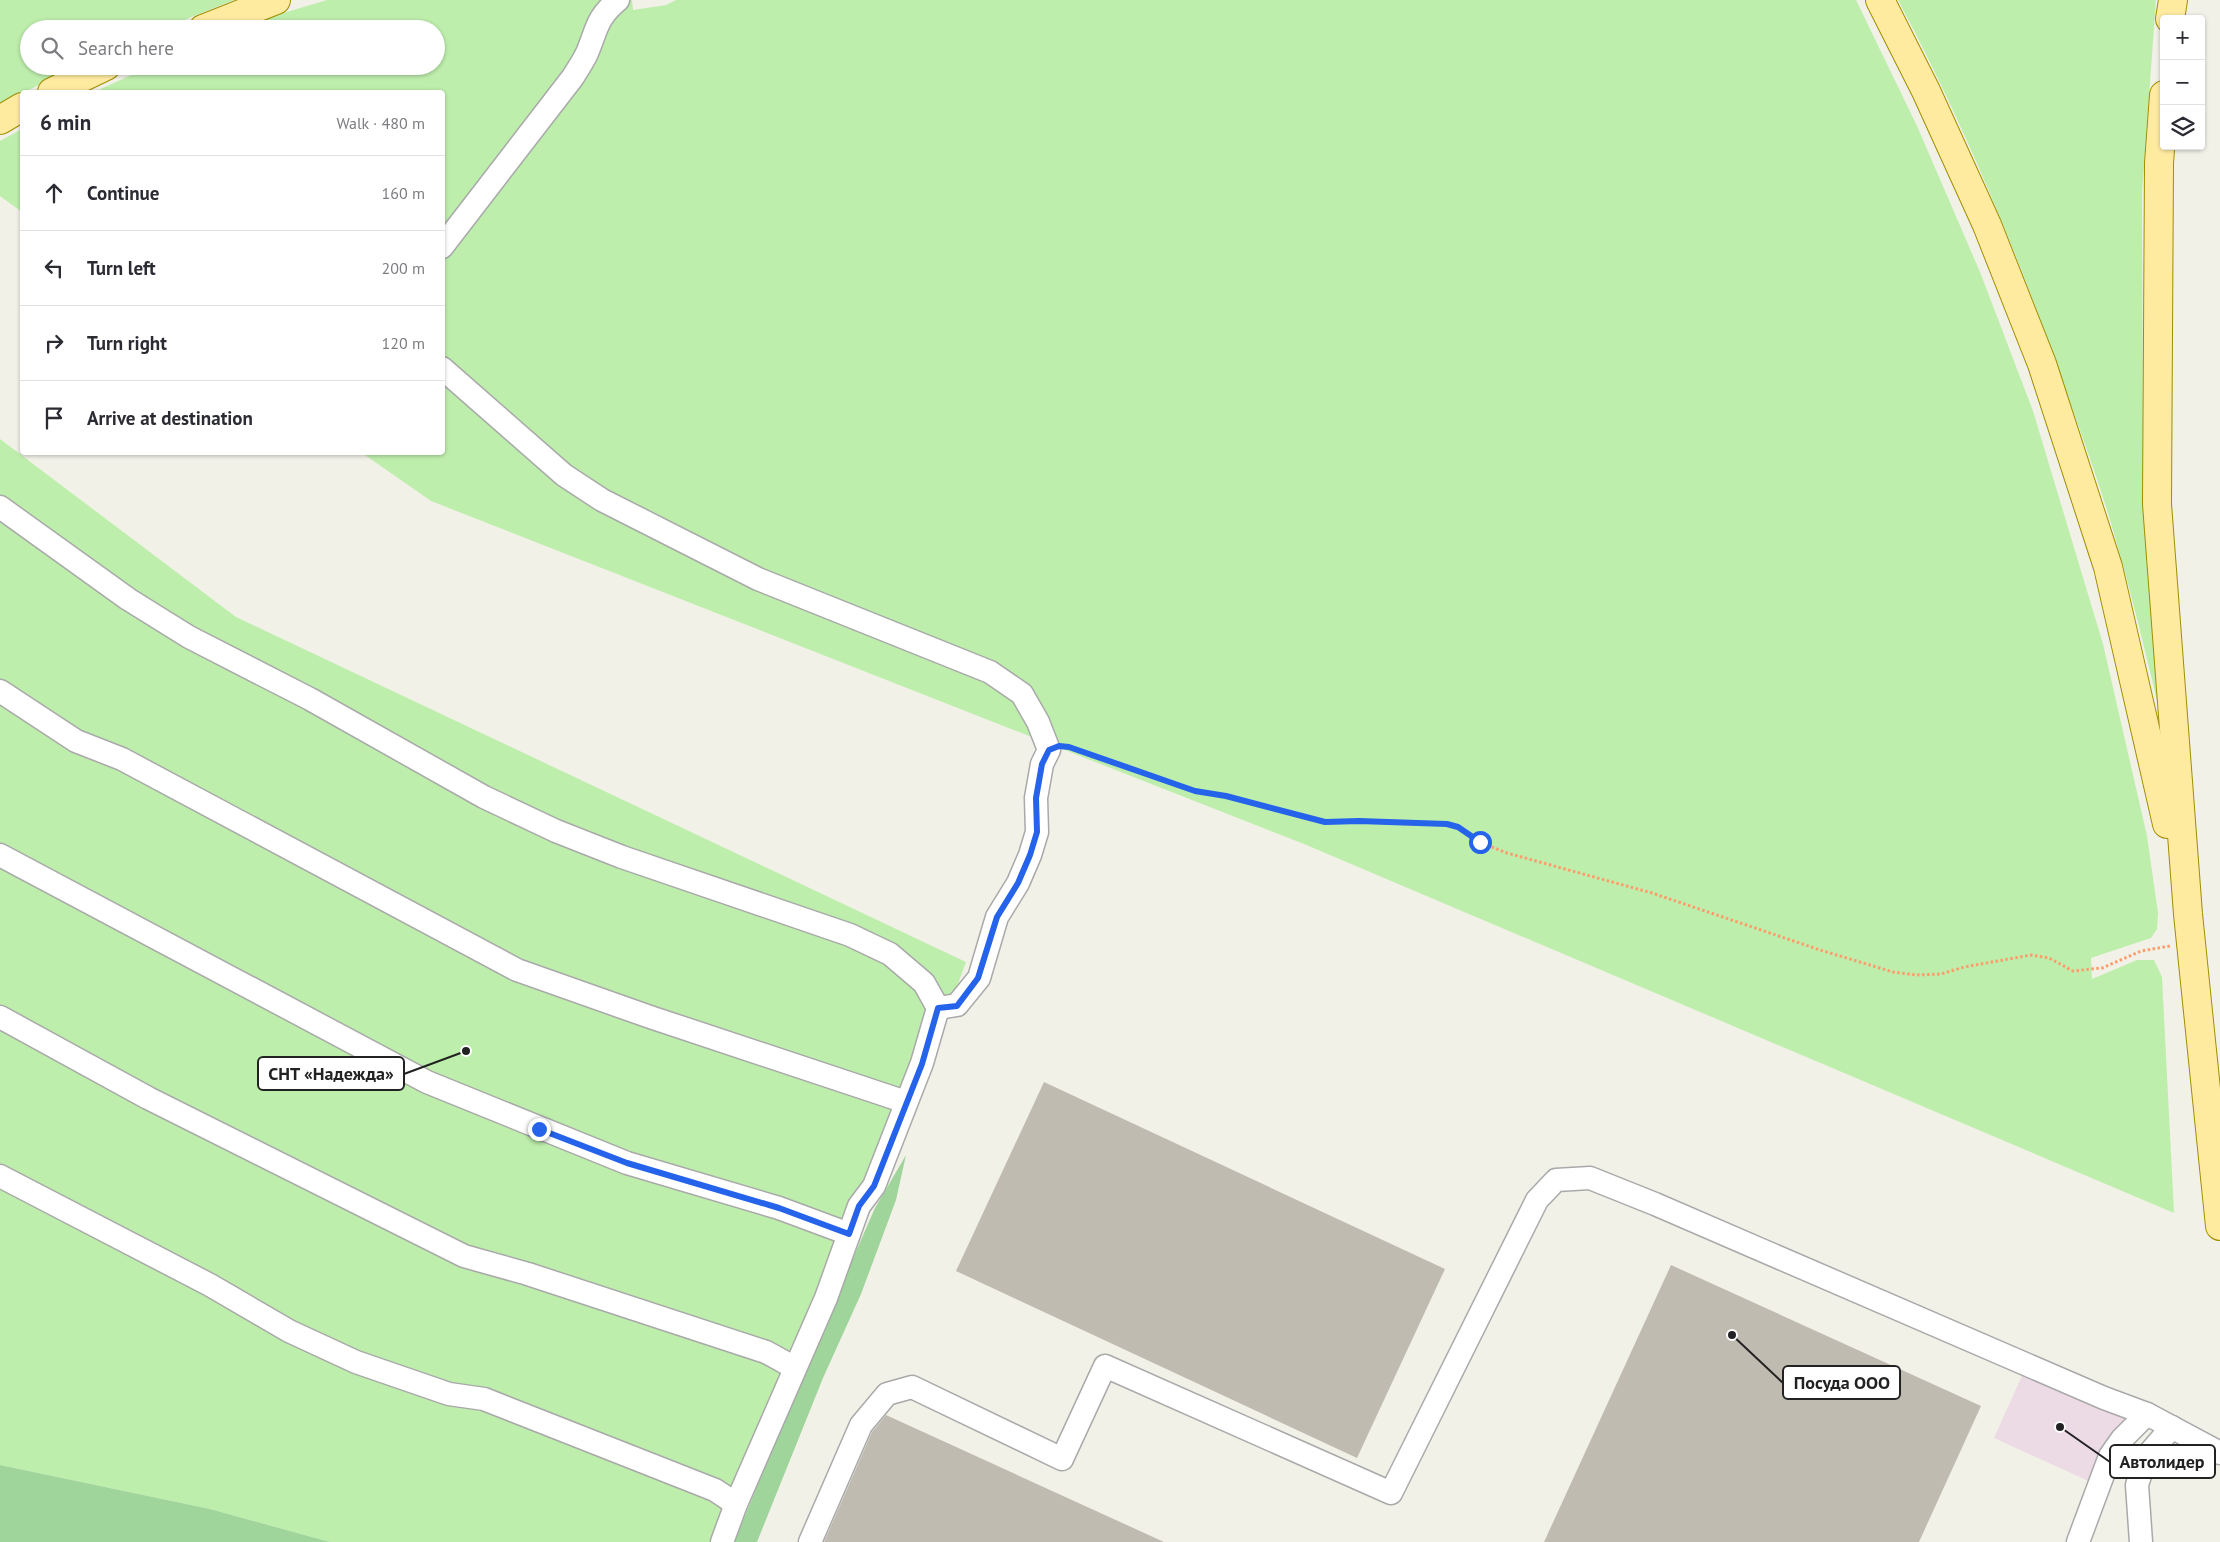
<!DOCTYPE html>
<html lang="en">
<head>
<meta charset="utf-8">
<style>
  body { margin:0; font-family:"PT Sans",sans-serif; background:#f7f7f7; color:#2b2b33 }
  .controls { position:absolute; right:15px; top:15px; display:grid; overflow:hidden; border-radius:5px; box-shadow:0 1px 4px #0004 }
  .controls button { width:45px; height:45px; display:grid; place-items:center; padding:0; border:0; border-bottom:1px solid #e1e1e2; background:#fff; color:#2b2b33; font:25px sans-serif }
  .stop { position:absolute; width:15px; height:15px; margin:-11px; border:4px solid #2563eb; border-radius:50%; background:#fff }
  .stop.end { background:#2563eb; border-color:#fff; box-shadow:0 1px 5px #0008 }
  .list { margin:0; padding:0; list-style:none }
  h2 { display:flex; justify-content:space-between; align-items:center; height:65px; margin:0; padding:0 20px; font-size:21px }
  h2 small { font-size:16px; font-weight:400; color:#7c7c81 }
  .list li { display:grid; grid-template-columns:32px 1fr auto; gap:15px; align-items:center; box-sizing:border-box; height:75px; padding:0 20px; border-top:1px solid #e1e1e2 }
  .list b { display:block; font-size:19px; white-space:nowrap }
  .list em { font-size:16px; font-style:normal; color:#7c7c81 }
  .icon { flex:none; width:28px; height:28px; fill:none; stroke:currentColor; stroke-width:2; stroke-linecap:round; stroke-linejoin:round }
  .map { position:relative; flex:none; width:2220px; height:1542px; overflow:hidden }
  .search { position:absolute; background:#fff; box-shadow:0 1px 4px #0004; left:20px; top:20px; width:425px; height:55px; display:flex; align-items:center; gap:12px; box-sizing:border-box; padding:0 18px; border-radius:28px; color:#7c7c81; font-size:19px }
  .panel { position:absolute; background:#fff; box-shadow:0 1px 4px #0004; left:20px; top:90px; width:425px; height:365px; border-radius:5px }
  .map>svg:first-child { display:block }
  .industrial { fill:#ecdae4 }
  .grass { fill:#beeeac }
  .forest { fill:#9fd49b }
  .building { fill:#c0bbb1 }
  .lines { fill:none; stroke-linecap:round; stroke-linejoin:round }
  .minor-casing { stroke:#a9a9a9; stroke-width:25 }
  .major-casing { stroke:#9f8e00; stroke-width:30 }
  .path { stroke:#ff9c6c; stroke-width:3; stroke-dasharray:2.5 2.5; stroke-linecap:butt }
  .minor { stroke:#fff; stroke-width:22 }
  .major { stroke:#ffeba0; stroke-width:28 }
  .route { stroke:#2563eb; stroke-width:6 }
  .leader { fill:none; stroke:#222; stroke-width:2 }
  .callout-dot { fill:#222; stroke:#fff; stroke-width:2 }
  .callout { fill:#fff; stroke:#222; stroke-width:2 }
  .callout-label { font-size:18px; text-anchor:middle; font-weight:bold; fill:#222 }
</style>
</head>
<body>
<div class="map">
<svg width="2220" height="1542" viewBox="0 0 2220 1542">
  <rect width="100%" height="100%" fill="#f2f1e8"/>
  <polygon class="industrial" points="2024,1371 2126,1417 2095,1484 1994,1438"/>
  <g class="grass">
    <polygon points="0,0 234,0 162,29 29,29 29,66 75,66 0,105"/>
    <polygon points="327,0 632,0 633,10 666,5 676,0 1856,0 1917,126 1980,272 2033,411 2103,644 2147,836 2158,913 2157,929 2151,938 2091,958 2092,979 2137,960 2154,960 2162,977 2174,1213 1304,844 431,501 362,453 442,452 442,92 94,92 151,66 436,66 436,29 241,29 270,17"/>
    <path d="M1898,0h258l-14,193 1,283 20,249c-14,-57 -27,-114 -43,-170 -15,-57 -36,-113 -56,-170 -46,-131 -100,-261 -166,-385z"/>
    <polygon points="22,129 22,212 0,196 0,141"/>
    <polygon points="0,439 236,617 966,962 900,1141 753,1485 731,1542 330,1542 210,1509 0,1465"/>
  </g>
  <g class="forest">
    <polygon points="906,1155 896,1200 861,1294 823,1378 757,1542 734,1542 832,1306 875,1208"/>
    <polygon points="0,1465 210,1509 330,1542 0,1542"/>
  </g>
  <g class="building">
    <polygon points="1044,1082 1445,1269 1357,1458 956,1271"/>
    <polygon points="1671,1265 1981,1406 1919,1542 1544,1542"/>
    <polygon points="886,1415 1164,1542 824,1542 872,1432"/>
  </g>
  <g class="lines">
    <g class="minor-casing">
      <g id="minor">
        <path d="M442,247l131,-170c4,-7 10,-15 14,-24 10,-23 9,-35 31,-53"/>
        <polyline points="442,368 564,475 602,500 758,579 990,672 1022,694 1038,722 1049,750 1042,764 1036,798 1037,832 1030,855 1018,883 997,917 979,978 957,1005 938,1008"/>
        <polyline points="0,507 128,599 189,637 310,699 484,797 556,831 622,857 850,935 890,954 924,983 938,1008 922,1063 874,1186 859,1206 826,1298 736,1504 722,1542"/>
        <polyline points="0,691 76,741 122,759 517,970 653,1018 906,1102"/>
        <polyline points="0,855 427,1082 627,1163 779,1208 849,1234"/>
        <polyline points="0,1017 148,1098 464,1256 528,1274 766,1352 795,1368"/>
        <polyline points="0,1176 210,1285 289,1331 356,1362 449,1394 484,1399 715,1490 736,1504"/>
        <polyline points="810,1542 861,1425 887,1394 912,1387 1062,1459 1105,1366 1391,1493 1537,1200 1556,1180 1590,1178 1655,1204 2104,1398 2147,1414 2220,1453"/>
        <polyline points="2078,1542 2110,1456 2122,1439 2147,1414"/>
        <polyline points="2141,1542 2137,1485 2146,1457 2172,1427"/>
      </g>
    </g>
    <g class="major-casing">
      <g id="major">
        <polyline points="1880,0 1926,91 1987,225 2042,364 2108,567 2167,824"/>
        <polyline points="2170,19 2173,0"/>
        <polyline points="203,29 276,0"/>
        <polyline points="52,92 106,66"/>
        <polyline points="2164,95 2159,163 2157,504 2188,914 2220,1226"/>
        <polyline points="0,120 22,107"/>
      </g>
    </g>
    <polyline class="path" points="1069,747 1195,791 1226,796 1325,822 1359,821 1405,824 1447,824 1458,827 1479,842 1507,853 1652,893 1820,950 1893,972 1916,975 1941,974 1964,967 2031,955 2049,958 2073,971 2102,968 2141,951 2170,946"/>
    <use href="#minor" class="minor"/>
    <use href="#major" class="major"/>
  </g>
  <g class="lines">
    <polyline class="route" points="539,1129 627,1163 779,1208 849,1234 859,1206 874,1186 922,1064 938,1008 957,1006 978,978 997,917 1018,883 1030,855 1037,832 1036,798 1042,764 1049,750 1059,746 1069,747 1195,791 1226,796 1325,822 1359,821 1447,824 1458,827 1480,842"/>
  </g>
  <path class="leader" d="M466 1051L404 1074M1732 1335L1783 1383M2060 1427L2110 1462"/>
  <g class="callout-dot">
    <circle cx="466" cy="1051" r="5"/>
    <circle cx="1732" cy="1335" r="5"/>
    <circle cx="2060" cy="1427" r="5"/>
  </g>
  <g class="callout">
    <rect x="258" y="1057" width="146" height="33" rx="5"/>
    <rect x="1783" y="1366" width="117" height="33" rx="5"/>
    <rect x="2110" y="1445" width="105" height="33" rx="5"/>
  </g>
  <g class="callout-label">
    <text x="331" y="1080">СНТ «Надежда»</text>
    <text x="1842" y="1389">Посуда ООО</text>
    <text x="2162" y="1468">Автолидер</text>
  </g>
</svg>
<div class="controls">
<button>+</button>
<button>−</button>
<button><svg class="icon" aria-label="layers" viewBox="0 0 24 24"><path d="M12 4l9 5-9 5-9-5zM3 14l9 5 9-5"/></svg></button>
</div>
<div class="stop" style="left:1480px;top:842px"></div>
<div class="stop end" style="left:539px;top:1129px"></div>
<div class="search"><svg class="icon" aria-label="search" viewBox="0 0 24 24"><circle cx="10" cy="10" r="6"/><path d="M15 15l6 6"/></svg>Search here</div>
<section class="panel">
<h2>6 min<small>Walk · 480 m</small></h2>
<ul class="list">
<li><svg class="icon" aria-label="ahead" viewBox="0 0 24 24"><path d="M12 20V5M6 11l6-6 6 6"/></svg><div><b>Continue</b></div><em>160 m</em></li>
<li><svg class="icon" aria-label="left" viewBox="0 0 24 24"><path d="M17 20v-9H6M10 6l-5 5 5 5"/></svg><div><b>Turn left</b></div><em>200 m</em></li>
<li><svg class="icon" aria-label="right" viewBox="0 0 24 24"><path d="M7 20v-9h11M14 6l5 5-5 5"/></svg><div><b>Turn right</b></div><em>120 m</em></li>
<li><svg class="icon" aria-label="arrive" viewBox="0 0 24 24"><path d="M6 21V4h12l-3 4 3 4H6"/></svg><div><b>Arrive at destination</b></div></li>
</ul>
</section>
</div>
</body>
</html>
